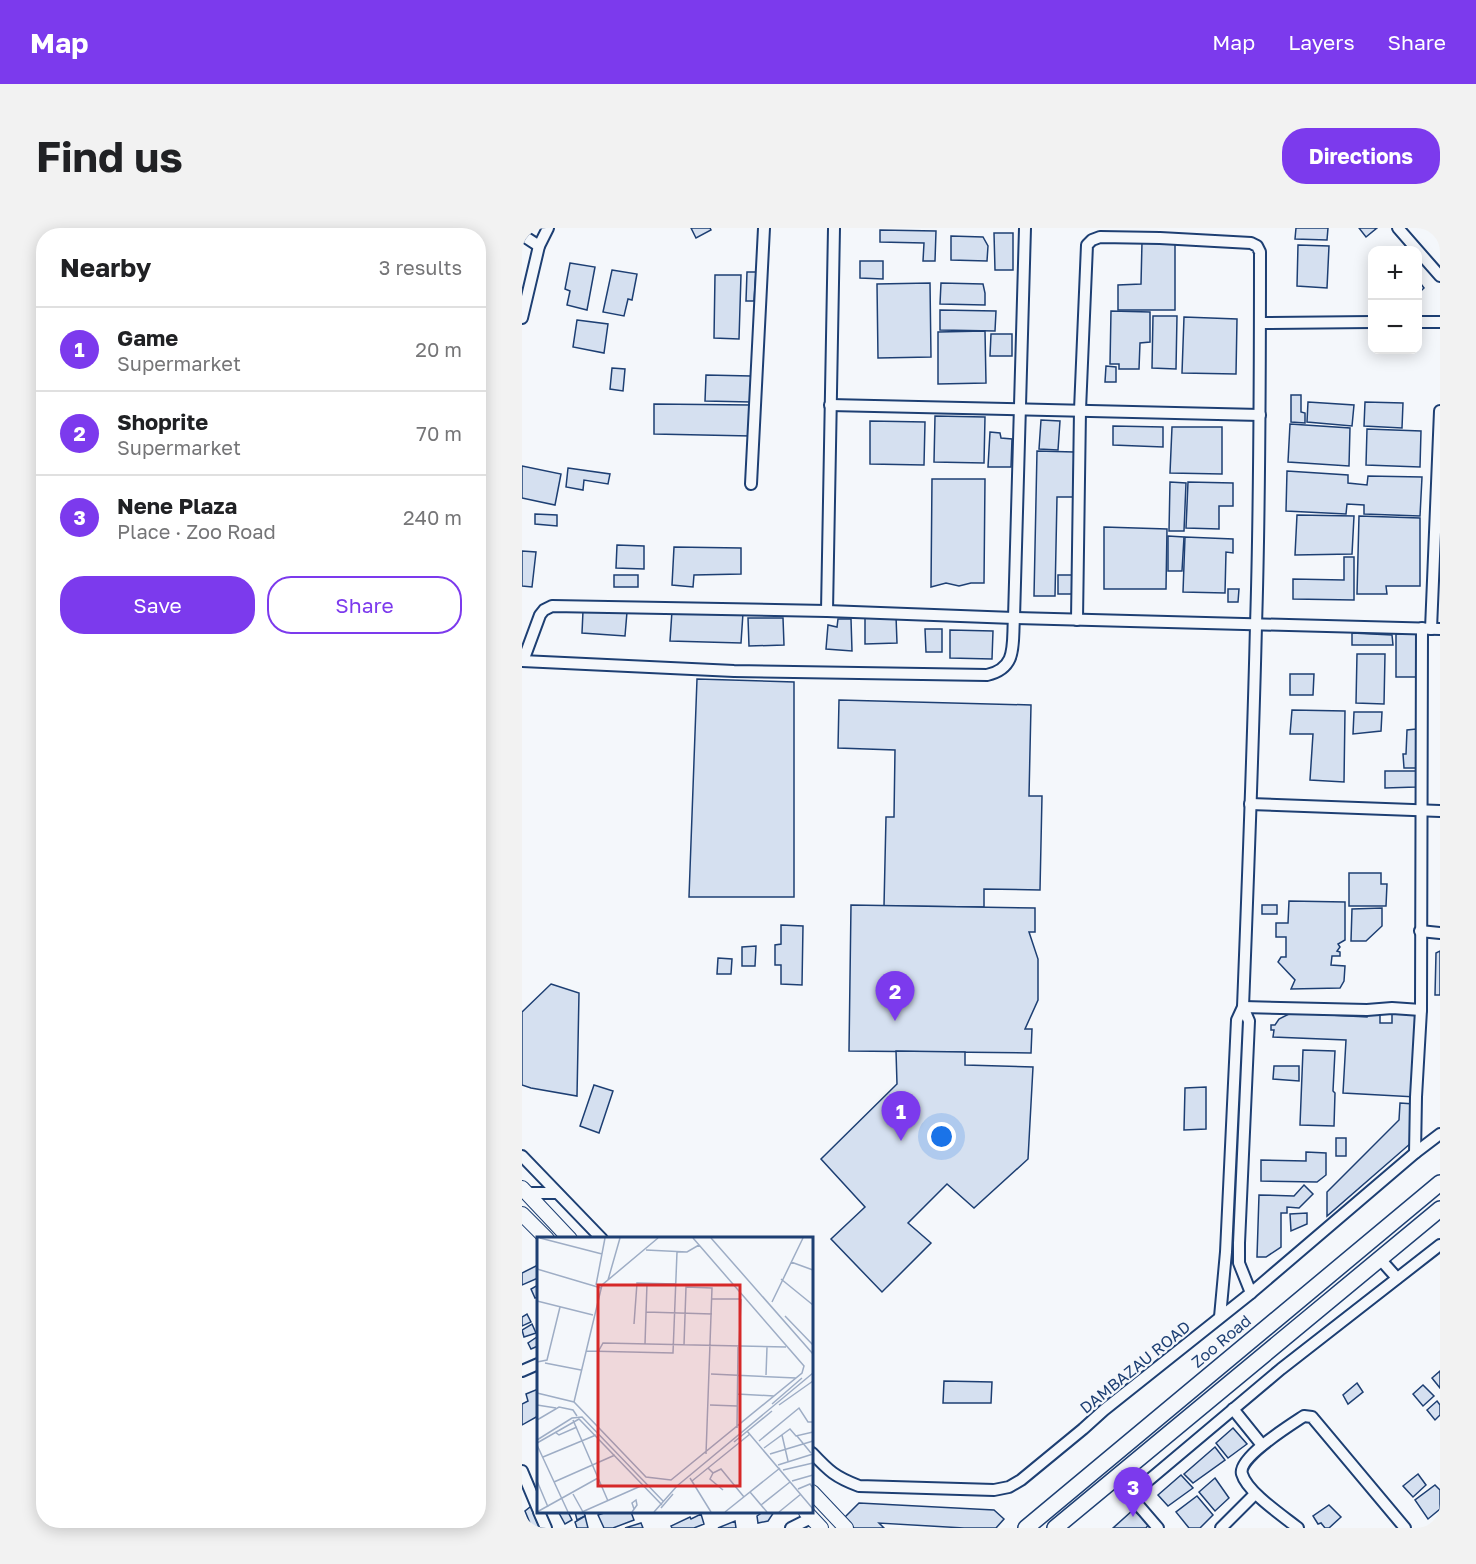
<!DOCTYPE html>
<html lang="en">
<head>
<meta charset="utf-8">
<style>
  body { margin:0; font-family:"Golos Text",sans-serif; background:#f2f2f2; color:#202124 }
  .controls { position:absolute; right:18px; top:18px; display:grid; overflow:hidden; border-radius:12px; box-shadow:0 3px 15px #0003 }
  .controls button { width:54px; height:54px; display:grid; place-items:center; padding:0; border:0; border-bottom:2px solid #e0e0e0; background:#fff; color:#202124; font:30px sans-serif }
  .you { position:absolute; left:420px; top:909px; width:21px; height:21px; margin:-15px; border:4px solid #fff; border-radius:50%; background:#1a73e8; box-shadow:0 0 0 9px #1a73e833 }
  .badge { display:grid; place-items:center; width:39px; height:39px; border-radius:50%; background:#7c3aed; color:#fff; font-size:20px; font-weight:700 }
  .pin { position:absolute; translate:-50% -50px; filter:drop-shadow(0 2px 3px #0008) }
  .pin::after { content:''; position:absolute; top:32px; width:21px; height:18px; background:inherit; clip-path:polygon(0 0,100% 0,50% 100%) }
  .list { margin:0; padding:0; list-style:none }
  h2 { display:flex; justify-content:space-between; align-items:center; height:78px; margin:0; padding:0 24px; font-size:26px }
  h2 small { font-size:20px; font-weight:400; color:#757577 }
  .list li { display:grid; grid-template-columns:39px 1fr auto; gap:18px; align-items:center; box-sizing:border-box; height:84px; padding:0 24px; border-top:2px solid #e0e0e0 }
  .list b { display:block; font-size:22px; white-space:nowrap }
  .list p { margin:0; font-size:20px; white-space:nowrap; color:#757577 }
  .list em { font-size:20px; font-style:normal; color:#757577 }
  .actions { display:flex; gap:12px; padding:18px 24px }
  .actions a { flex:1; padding:14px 0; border:2px solid #7c3aed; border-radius:24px; text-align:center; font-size:21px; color:#7c3aed }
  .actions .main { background:#7c3aed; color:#fff }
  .map { position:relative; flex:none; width:918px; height:1300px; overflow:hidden; border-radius:24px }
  header { display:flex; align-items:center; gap:36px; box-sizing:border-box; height:84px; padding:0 30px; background:#7c3aed; color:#fff }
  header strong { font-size:28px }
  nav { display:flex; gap:33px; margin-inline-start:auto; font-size:21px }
  .intro { display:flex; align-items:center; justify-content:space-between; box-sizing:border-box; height:144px; padding:0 36px }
  h1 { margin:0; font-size:42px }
  .button { padding:15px 27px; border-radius:24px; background:#7c3aed; color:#fff; font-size:21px; font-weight:700 }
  main { display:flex; gap:36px; padding:0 36px }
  aside { flex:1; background:#fff; border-radius:24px; box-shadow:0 3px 15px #0003 }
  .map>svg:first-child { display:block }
  .building { fill:#d5e0f0; stroke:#1d3f73; stroke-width:1.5 }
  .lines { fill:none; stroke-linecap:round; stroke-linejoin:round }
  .minor-casing { stroke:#1d3f73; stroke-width:14 }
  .tertiary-casing { stroke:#1d3f73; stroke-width:16 }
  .secondary-casing { stroke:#1d3f73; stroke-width:18 }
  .minor { stroke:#f4f7fb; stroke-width:10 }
  .tertiary { stroke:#f4f7fb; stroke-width:14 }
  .secondary { stroke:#f4f7fb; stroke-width:15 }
  .labels { text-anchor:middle; stroke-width:4.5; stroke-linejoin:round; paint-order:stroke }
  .street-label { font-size:16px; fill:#1d3f73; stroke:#f4f7fb }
  .inset-road { fill:none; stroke:#9eadc5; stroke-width:1.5 }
  .view { fill:#d62828; fill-opacity:0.15; stroke:#d62828; stroke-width:3 }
  .inset-edge { fill:none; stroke:#1d3f73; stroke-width:3 }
</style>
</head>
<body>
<header>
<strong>Map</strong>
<nav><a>Map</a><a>Layers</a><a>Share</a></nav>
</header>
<div class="intro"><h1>Find us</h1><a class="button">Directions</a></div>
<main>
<aside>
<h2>Nearby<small>3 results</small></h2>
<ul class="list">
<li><span class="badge">1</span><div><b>Game</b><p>Supermarket</p></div><em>20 m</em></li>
<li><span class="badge">2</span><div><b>Shoprite</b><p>Supermarket</p></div><em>70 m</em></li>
<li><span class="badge">3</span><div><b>Nene Plaza</b><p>Place · Zoo Road</p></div><em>240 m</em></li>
</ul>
<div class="actions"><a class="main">Save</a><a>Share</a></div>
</aside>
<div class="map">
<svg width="918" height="1300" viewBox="0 0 918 1300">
  <rect width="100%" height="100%" fill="#f4f7fb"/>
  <g class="building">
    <polygon points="169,0 188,0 189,2 174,10"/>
    <polygon points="774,0 806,0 805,12 773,11"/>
    <polygon points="837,0 855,0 844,9"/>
    <polygon points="358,2 414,3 413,33 401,33 402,15 358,14"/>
    <polygon points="472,5 491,5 491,42 473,42"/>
    <polygon points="429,8 461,9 466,18 465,33 429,32"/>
    <polygon points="620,14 653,15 653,82 596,82 596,57 619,56"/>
    <polygon points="776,17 807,18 805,60 775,58"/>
    <polygon points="338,33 361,33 361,51 338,50"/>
    <polygon points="48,35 73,39 65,82 45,77 48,63 43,61"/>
    <polygon points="90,42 115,46 110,72 106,71 102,88 81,84"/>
    <polygon points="225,44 234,44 232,73 224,73"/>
    <polygon points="193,47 219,47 217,111 192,110"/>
    <polygon points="896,52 902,60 896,66"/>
    <polygon points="408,55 409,129 356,130 355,56"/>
    <polygon points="419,55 461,56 463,65 463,77 418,76"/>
    <polygon points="418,82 474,83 473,103 418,102"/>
    <polygon points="589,83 628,84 628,114 618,115 617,141 597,141 597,136 588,136"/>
    <polygon points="631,88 655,88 654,141 630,140"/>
    <polygon points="662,89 715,91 714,146 660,145"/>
    <polygon points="55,92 86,96 82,125 51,119"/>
    <polygon points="463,103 464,155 416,156 416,104"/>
    <polygon points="469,106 490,106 490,128 468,128"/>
    <polygon points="584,138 594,139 594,154 583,154"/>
    <polygon points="90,140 103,141 101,163 88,161"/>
    <polygon points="184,147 229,148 229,174 183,173"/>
    <polygon points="769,167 779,167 779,184 783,185 783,195 769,194"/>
    <polygon points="786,174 832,177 830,198 785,194"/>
    <polygon points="843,174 881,175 880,200 842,198"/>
    <polygon points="132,176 229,177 229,208 132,206"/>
    <polygon points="413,188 463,189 462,235 412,234"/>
    <polygon points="519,192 538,193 536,222 517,221"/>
    <polygon points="348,193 403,194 402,237 348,236"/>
    <polygon points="768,196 828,200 827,238 766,234"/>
    <polygon points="591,198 641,199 641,219 591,217"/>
    <polygon points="650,199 700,199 700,246 648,245"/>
    <polygon points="845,201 899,203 898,239 844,237"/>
    <polygon points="468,204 478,205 479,210 490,211 489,239 466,239"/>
    <polygon points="515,223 552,224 551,269 535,269 533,368 512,368"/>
    <polygon points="0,238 39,246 33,277 0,270"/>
    <polygon points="46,240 88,246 86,256 62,252 61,262 44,259"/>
    <polygon points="765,243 826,247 826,255 845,257 846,248 900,249 898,288 842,286 842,277 825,276 824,286 764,283"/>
    <polygon points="410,251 463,251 462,355 449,355 437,358 424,355 409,359"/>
    <polygon points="648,254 664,255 662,303 647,303"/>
    <polygon points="666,254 711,255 711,278 697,278 697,301 664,300"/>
    <polygon points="13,286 35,287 35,298 13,296"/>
    <polygon points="775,287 832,288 830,326 773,327"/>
    <polygon points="837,288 898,290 898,358 864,358 865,366 835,366"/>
    <polygon points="582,299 645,301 644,361 582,361"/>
    <polygon points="646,308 662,309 660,343 646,343"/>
    <polygon points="663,309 711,311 711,325 704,324 703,365 661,364"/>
    <polygon points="95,317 122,318 122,341 94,340"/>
    <polygon points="152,319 219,320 219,346 172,347 171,359 150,357"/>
    <polygon points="0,323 14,324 10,359 0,358"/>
    <polygon points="822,329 832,329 832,372 771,371 771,351 822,352"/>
    <rect x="92" y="347" width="24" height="12"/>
    <rect x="536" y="347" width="17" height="19"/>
    <polygon points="706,361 717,361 716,374 706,374"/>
    <polygon points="61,383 105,384 103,408 60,405"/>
    <polygon points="150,383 221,385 219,415 148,413"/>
    <polygon points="343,388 374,388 375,415 343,416"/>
    <polygon points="226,390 261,390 262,417 227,418"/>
    <polygon points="316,391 329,391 330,423 304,421 306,397 315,399"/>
    <polygon points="403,401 420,401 420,424 404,424"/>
    <polygon points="428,402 471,403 470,431 428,430"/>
    <polygon points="830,405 870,407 871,417 830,417"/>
    <polygon points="896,405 896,449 874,449 874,406"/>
    <polygon points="835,426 863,426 862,476 834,475"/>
    <polygon points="768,446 792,446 791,467 768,467"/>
    <polygon points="175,451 272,454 272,669 167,669"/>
    <polygon points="317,472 509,477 507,568 520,568 518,662 462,661 462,679 362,678 364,589 372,589 373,522 316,520"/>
    <polygon points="770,482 823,483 822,554 788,552 791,506 768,506"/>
    <polygon points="832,484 860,484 859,503 831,506"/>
    <polygon points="894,501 894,540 882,540 881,526 884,526 885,502"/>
    <polygon points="863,543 894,543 894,559 863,560"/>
    <polygon points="827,645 859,645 859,656 865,656 864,678 827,678"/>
    <polygon points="767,673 823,674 823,712 816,716 818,719 815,723 818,724 818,728 810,728 809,737 823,738 822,753 818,760 769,761 773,752 756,734 759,729 764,729 764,709 754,709 754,695 766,695"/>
    <polygon points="329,677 513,680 513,704 507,704 516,731 516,772 503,801 510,801 509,825 327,823"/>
    <rect x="740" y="677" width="15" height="9"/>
    <polygon points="860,680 860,698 844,713 829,713 830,681"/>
    <polygon points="259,697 281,698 280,757 259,756 259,737 253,737 253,717 259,716"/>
    <polygon points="234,718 233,738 220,738 220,719"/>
    <polygon points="918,723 918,767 913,767 914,725"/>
    <polygon points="196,730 210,731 209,746 195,746"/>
    <polygon points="29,756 57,765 55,868 9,860 0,857 0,784"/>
    <polygon points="870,780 899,782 894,869 821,865 824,812 751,809 752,802 749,802 749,797 753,797 757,791 769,785 845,789 845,782 858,783 858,795 870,795"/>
    <polygon points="781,822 813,823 811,863 813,865 812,898 778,897"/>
    <polygon points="374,823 443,824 443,837 511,839 506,931 452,980 425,956 386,995 409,1015 360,1064 309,1011 343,979 299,931 375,856"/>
    <polygon points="752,838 777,838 777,853 751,851"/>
    <polygon points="72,857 91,863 77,905 58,898"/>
    <polygon points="684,859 684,901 662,902 663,860"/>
    <polygon points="878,875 892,876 889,915 805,988 805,964 877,892"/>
    <rect x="814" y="910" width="10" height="18"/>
    <polygon points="784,924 804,925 804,947 795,954 739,953 739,932 784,933"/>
    <polygon points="782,957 791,966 777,980 765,979 765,985 759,985 759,1019 744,1029 735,1029 737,967 772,968"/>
    <polygon points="785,985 785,996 769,1003 768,986"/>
    <polygon points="16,1037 16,1050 0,1057 0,1045"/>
    <polygon points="16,1057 16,1069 13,1070 9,1061"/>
    <polygon points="5,1086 9,1094 0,1098 0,1089"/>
    <polygon points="10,1096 14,1105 2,1109 0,1102"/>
    <polygon points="15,1109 16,1118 9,1121 6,1115"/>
    <polygon points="918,1143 918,1160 910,1150"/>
    <polygon points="422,1153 470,1154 469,1175 421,1175"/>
    <polygon points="835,1155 841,1164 826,1176 821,1167"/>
    <polygon points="901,1157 912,1168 901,1178 891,1166"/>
    <polygon points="16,1161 16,1188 0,1197 0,1176 6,1173 4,1166"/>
    <polygon points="915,1173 918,1177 918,1187 913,1192 905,1182"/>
    <polygon points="711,1200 725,1216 706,1230 694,1215"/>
    <polygon points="693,1219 703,1232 671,1255 662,1246"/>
    <polygon points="896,1246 904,1257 891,1269 881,1258"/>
    <polygon points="659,1247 671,1260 646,1278 636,1267"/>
    <polygon points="693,1250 707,1270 693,1283 677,1264"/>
    <polygon points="913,1257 918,1262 918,1281 906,1291 893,1272"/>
    <polygon points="675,1268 691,1287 678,1300 667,1300 654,1284"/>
    <polygon points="337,1275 472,1282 482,1291 474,1300 442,1300 357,1295 362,1300 332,1300 322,1290"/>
    <polygon points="12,1276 22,1298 15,1300 10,1300 3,1283"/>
    <polygon points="807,1277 819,1289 807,1300 803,1300 799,1295 796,1296 791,1288"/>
    <polygon points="611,1282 627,1296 624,1300 591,1300"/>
    <polygon points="42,1284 46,1284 50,1292 43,1296 37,1285"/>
    <polygon points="53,1284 62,1284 63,1288 55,1292"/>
    <polygon points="85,1284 109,1284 112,1292 91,1300 82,1300 76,1287"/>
    <polygon points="241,1284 252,1284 246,1293 236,1295 235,1288"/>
    <polygon points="179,1286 182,1296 172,1300 150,1300 149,1298 168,1289 169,1291"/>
    <polygon points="63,1288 66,1300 55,1300 53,1294"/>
    <polygon points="213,1293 214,1300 196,1300"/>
    <polygon points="119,1295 121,1300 103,1300"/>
  </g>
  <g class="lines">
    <g class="minor-casing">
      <g id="minor">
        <polyline points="876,0 918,48"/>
        <polyline points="0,7 17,18"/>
        <polyline points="0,90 17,18 26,0"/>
        <polyline points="896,94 918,94"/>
        <polyline points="738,95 850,94"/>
        <polyline points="308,177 738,187"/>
        <polyline points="229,256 242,0"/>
        <polyline points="305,383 312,0"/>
        <path d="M555,392l3,-210 7,-165 5,-5 8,-3 60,1 91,5 6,3 3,6c0,124 0,249 -4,373 -3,127 -8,255 -13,382l-6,13 -11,232 -6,65"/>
        <polyline points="909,401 918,183"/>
        <path d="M0,433l212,10 253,4c31,-7 25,-31 27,-57l11,-390"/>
        <polyline points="1,433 18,387 22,382 30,378 305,383 492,390 918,401"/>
        <polyline points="728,576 918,583"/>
        <polyline points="898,703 918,705"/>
        <polyline points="721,779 727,793 717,1015 717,1035 729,1065"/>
        <polyline points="721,779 845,782 870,780 899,782"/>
        <polyline points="893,925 894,869 899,782 900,400"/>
        <polyline points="0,928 80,1011"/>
        <polyline points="0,965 35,965"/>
        <polyline points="858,1031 875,1050"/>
        <polyline points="0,1143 16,1136"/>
        <polyline points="711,1181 740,1217"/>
        <path d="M290,1225c17,18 23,24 47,33l135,4 15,-3 12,-7 62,-51 21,-19 147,-117 164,-140 25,-19"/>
        <polyline points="0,1243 16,1281"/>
        <polyline points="593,1250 636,1300"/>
        <polyline points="608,1268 759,1141 918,1017"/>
        <polyline points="17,1284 24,1300"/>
        <polyline points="269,1300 289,1290"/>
        <polyline points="699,1300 733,1266"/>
        <path d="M776,1300c-15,-12 -51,-36 -56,-54 -5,-16 50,-50 62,-58l8,1 93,111"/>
      </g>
    </g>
    <g class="tertiary-casing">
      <g id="tertiary">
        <polyline points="0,960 48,1011"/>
        <polyline points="0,986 25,1011"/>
        <polyline points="290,1264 324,1300"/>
        <polyline points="284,1284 299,1300"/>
      </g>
    </g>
    <g class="secondary-casing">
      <g id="secondary">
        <polyline points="504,1300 918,955"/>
        <polyline points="533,1300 918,981"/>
      </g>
    </g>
    <use href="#minor" class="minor"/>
    <use href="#tertiary" class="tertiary"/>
    <use href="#secondary" class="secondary"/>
  </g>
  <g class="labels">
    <g class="street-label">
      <text transform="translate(699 1113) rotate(-40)" y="6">Zoo Road</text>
      <text transform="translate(613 1139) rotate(-39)" y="6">DAMBAZAU ROAD</text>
    </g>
  </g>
  <g transform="translate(15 1009)">
    <rect width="276" height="276" fill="#f4f7fb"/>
    <path class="inset-road" d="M3,1l62,16M174,1l102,116M109,13l41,2 12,-7M254,25l22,8M0,32l64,19M244,42l32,26M71,43l12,-42M59,48l9,-47M175,62h29M0,64l56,14M235,65l31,-64M109,75l66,2M248,79l28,29M97,87l3,-41 39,1M108,107l2,-61M147,108l2,-58 26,1 -6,166M202,110l2,-48M49,114l87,2 4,-101M61,115l5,-9 183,4M0,125l10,-2 13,-53M8,126l36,7M174,137l85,4M229,138l1,-28M0,156l37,9 72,75 25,3 131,-107 2,-7 -111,-128M200,157l37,2M37,165l28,-117 56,-47M235,167l30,-26M0,168l19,3M173,168l27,1M242,168l34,-24M0,183l22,-13 14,3 4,6M36,183l35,81M200,191l1,-81M210,194l66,78M18,195l4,3 18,-8M245,198l6,26M260,199l14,17M0,203l35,-22 10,-1 81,84M222,204l40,-33 9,14h5M197,205l38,-31M0,206l42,-24 83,86M0,208l31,67M227,211l26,-19 6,7 17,-4M233,217l43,-13M6,220l53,-22M241,228l35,-11M171,231l5,5 -3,6 13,11M246,233l30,-7M176,236l8,-4 23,28M153,241l21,34M0,244l11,26M155,244l58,-47M255,244l21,-6M17,245l61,-27M261,252l12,-5 3,4M213,255l17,20M36,257l10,18M224,268l29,-23M124,271l12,-14M0,275l61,-34M45,275l61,-27M95,275l5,-7 -1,-5 -4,3 2,6M117,275l23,-26 136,-113M188,275l55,-44M242,275l22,-18"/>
    <path class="view" d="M61,48h142v201h-142z"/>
    <rect width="276" height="276" class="inset-edge"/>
  </g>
</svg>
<div class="controls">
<button>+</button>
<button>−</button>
</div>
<div class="you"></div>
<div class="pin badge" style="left:379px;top:913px">1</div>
<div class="pin badge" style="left:373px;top:793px">2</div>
<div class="pin badge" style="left:611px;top:1289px">3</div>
</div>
</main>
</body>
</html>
